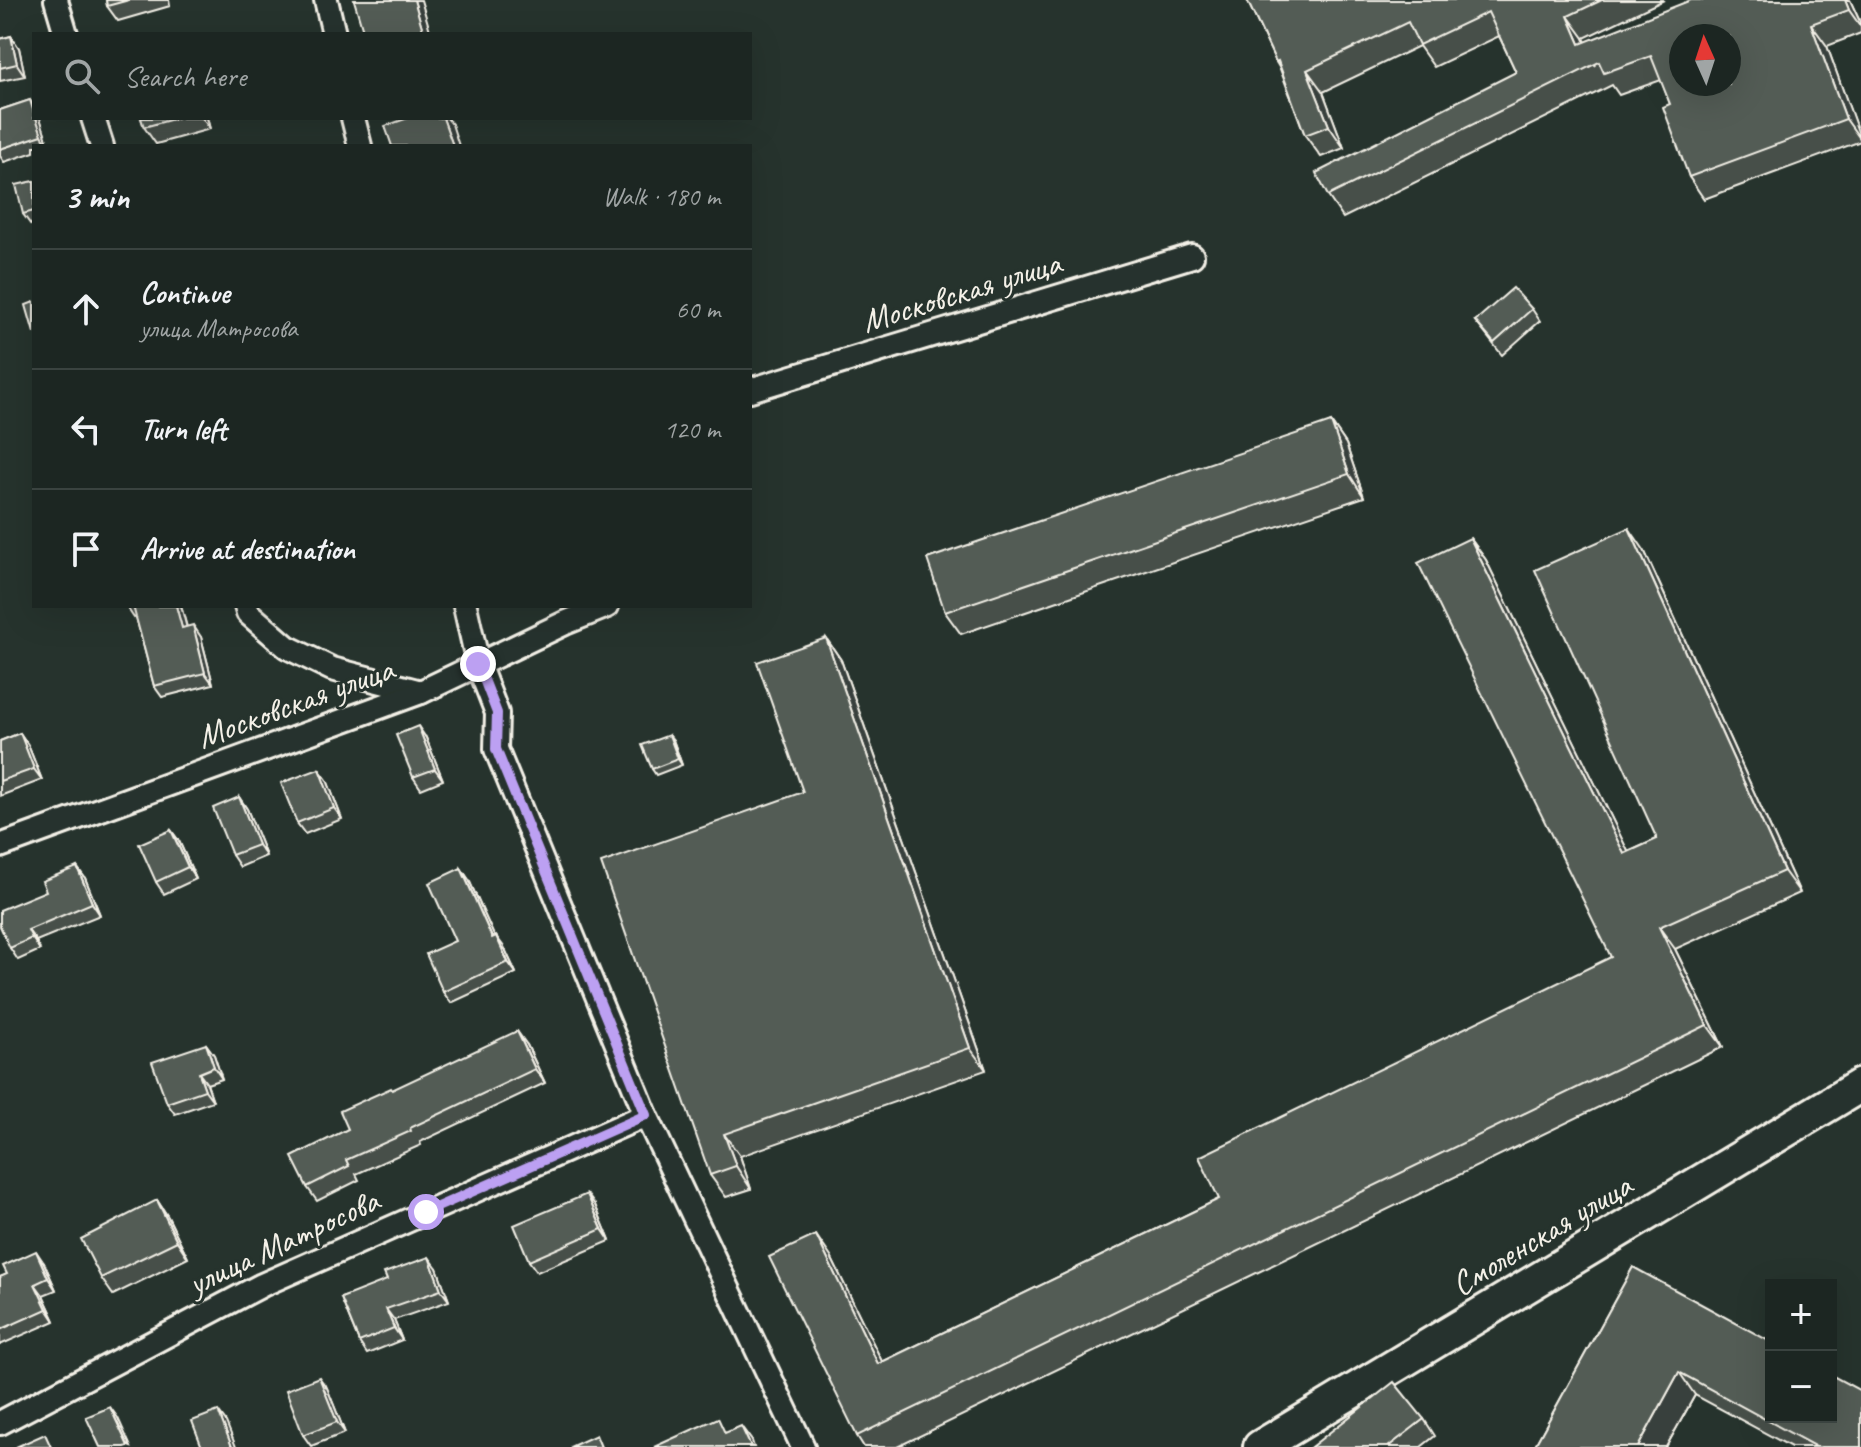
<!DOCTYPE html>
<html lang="en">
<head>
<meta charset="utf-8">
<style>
  body { margin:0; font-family:Caveat,sans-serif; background:#29322f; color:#f1f3f6 }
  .controls { position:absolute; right:24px; bottom:24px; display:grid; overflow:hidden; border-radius:0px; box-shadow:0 8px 32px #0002 }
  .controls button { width:72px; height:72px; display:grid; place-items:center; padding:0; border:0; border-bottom:2px solid #3a4340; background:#1c2622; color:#f1f3f6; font:40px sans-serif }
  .compass { position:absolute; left:1669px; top:24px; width:72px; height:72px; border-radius:50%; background:#1c2622; box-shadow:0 8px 32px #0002; rotate:357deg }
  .stop { position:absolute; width:24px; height:24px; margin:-18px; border:6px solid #bca0f2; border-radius:50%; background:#fff }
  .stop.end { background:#bca0f2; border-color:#fff; box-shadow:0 2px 8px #0008 }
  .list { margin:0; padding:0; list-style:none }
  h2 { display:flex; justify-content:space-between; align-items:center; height:104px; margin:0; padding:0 32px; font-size:34px }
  h2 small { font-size:26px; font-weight:400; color:#a0a5a5 }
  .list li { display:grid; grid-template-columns:52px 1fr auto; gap:24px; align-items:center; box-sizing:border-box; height:120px; padding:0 32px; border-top:2px solid #3a4340 }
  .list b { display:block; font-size:30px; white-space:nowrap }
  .list p { margin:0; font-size:26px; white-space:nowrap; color:#a0a5a5 }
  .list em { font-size:26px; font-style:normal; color:#a0a5a5 }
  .icon { flex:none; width:44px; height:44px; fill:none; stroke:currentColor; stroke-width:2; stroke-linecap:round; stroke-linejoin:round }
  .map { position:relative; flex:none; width:1861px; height:1447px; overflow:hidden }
  .search { position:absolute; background:#1c2622; box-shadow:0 8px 32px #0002; left:32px; top:32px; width:720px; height:88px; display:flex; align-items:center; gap:20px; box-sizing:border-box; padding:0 28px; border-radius:0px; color:#a0a5a5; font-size:30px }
  .panel { position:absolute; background:#1c2622; box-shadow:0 8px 32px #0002; left:32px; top:144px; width:720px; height:464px; border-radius:0px }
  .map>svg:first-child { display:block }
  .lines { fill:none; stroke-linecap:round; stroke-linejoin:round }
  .street-casing { stroke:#f4f1e8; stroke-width:28 }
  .secondary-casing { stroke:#f4f1e8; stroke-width:38 }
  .street { stroke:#26332d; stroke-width:22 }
  .secondary { stroke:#26332d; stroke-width:32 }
  .wall { fill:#474f49; stroke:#f4f1e8; stroke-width:2 }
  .shaded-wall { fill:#39403c; stroke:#f4f1e8; stroke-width:2 }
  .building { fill:#525c55; stroke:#f4f1e8; stroke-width:2; fill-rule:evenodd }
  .route { stroke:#bca0f2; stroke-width:10 }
  .labels { text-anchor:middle; stroke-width:6; stroke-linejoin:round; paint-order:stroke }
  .street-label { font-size:34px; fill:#f4f1e8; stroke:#26332d }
</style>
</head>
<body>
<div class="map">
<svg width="1861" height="1447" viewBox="0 0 1861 1447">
  <rect width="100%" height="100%" fill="#26332d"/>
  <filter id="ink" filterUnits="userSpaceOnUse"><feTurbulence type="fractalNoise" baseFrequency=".0125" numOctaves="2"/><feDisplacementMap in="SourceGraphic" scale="16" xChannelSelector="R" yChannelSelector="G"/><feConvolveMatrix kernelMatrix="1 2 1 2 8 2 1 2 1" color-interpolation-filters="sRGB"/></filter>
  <g filter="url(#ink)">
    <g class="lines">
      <g class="street-casing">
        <g id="street">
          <polyline points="56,0 66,34"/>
          <polyline points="326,0 334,34"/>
          <polyline points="93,118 102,146"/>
          <polyline points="353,118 360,146"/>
          <polyline points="750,390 1192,256"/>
          <polyline points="246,606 248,613 287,647 332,669 421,692"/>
          <polyline points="465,606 478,664 497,713 496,749 646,1115 803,1447"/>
          <polyline points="0,846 421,692 565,623 607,606"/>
          <polyline points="0,1423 262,1285 646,1115"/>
        </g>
      </g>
      <g class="secondary-casing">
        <polyline id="secondary" points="1260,1447 1861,1085"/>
      </g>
      <use href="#street" class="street"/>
      <use href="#secondary" class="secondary"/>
    </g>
    <g class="wall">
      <polygon points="106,0 169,0 170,6 118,21 107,6"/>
      <polygon points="1247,0 1664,0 1584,38 1585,42 1850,0 1861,24 1861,33 1827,46 1861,141 1704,199 1689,177 1670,104 1661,80 1619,95 1612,85 1343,218 1328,196 1516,72 1499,36 1434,67 1419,46 1323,92 1344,148 1321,157 1305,135 1280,69 1276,62"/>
      <polygon points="11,36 19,48 25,76 0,81 0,39"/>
      <polygon points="30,100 34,106 34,118 40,118 49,146 34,146 34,152 4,162 0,156 0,110"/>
      <polygon points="141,118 207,118 210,129 156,144 144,127"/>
      <polygon points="34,181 34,224 31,225 23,214"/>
      <polygon points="1532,309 1540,321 1502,355 1475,321"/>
      <polygon points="1331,422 1346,444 1364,497 961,634 945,612"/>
      <polygon points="1470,538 1486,560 1628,852 1657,839 1644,550 1800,893 1675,949 1723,1047 897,1447 864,1447 857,1436 831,1257 882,1362 1219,1199 1611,957"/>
      <polygon points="126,606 181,606 187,627 201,637 213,684 162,697 154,686 136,617 134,618"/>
      <polygon points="826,638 841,660 986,1070 740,1156 751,1189 726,1197 710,1175 803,792"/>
      <polygon points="20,733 28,745 42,780 0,796 0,741"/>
      <polygon points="669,735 673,740 682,765 656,775 652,769"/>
      <polygon points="426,738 443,780 421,789 413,777"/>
      <polygon points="319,769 327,780 342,819 305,834 297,823"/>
      <polygon points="239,797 247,809 266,856 240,867 232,855"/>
      <polygon points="171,830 179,841 196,879 164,894 156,882"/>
      <polygon points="77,867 85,878 100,915 36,941 40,950 18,960 10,948 46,891"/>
      <polygon points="461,868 469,880 494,937 504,947 516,973 451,1003 443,992 455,941"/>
      <polygon points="206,1044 214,1055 222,1079 207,1084 213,1101 175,1114 167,1103"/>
      <polygon points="527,1045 545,1083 420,1142 421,1145 356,1174 359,1180 317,1201 307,1187 348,1129 393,1090"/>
      <polygon points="157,1200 168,1217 188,1258 113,1295 101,1278"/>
      <polygon points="595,1205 610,1241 537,1272 529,1261"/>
      <polygon points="44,1263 56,1290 43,1295 55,1321 0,1345 0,1277"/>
      <polygon points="1633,1267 1861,1447 1791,1447 1695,1395 1666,1447 1534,1447"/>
      <polygon points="437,1268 449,1301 394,1320 402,1340 367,1354 359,1342 341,1298"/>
      <polygon points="327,1388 345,1433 311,1446 303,1435"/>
      <polygon points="1424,1419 1435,1436 1421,1447 1311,1447"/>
    </g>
    <g class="shaded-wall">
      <polygon points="414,0 421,0 431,34 424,34"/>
      <polygon points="1845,0 1850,0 1861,24 1861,27 1849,10"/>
      <polygon points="1568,16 1584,38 1596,66 1580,44"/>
      <polygon points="1811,24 1827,46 1861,140 1846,119"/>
      <polygon points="11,36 19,48 25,76 17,64"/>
      <polygon points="1307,70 1323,92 1344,148 1329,126"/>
      <polygon points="36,118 40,118 49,146 42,135"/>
      <polygon points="202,118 207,118 210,129"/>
      <polygon points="443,118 447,118 452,124 459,146 453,146"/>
      <polygon points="1331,422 1346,444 1364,497 1349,474"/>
      <polygon points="1629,528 1644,550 1800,893 1784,871"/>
      <polygon points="1470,538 1486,560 1640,876 1624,854"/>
      <polygon points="176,606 181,606 190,640 182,628"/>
      <polygon points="193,625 201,637 213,684 205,673"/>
      <polygon points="826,638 841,660 986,1070 970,1048"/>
      <polygon points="418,726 426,738 443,780 435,769"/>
      <polygon points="20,733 28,745 42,780 34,769"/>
      <polygon points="669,735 673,740 682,765 678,759"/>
      <polygon points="319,769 327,780 342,819 334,808"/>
      <polygon points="239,797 247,809 266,856 258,845"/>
      <polygon points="171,830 179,841 196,879 188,867"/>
      <polygon points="77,867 85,878 100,915 92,903"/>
      <polygon points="461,868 469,880 500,949 492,938"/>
      <polygon points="1659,927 1675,949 1723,1047 1707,1025"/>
      <polygon points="28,930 36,941 40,950 32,938"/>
      <polygon points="496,936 504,947 516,973 508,962"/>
      <polygon points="517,1031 527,1045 545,1083 535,1069"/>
      <polygon points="206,1044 214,1055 222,1079 214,1067"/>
      <polygon points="199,1073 207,1084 213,1101 205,1090"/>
      <polygon points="724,1134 740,1156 751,1189 736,1166"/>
      <polygon points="587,1194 595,1205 610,1241 602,1229"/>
      <polygon points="157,1200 168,1217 188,1258 177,1241"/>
      <polygon points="816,1235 831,1257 894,1386 878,1364"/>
      <polygon points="36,1251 44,1263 56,1290 48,1278"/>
      <polygon points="429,1257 437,1268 449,1301 441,1290"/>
      <polygon points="35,1284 43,1295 55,1321 47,1309"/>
      <polygon points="386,1309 394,1320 402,1340 394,1328"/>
      <polygon points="1679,1372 1695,1395 1666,1447 1638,1447"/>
      <polygon points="319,1377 327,1388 345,1433 337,1422"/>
      <polygon points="110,1407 118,1418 131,1447 128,1446"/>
      <polygon points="218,1411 226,1422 236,1447 232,1447"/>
      <polygon points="741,1426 752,1441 754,1447 751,1447"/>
    </g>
    <g class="building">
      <polygon points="106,0 129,0 107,6"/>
      <polygon points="354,0 414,0 424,34 364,34"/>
      <path d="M1247,0h355l-34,16 12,28 111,-44h154l4,10 -38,14 35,95 -157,58 -26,-70 7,-3 -19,-48 -47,17 -5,-11 -271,134 -12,-23 200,-101 -28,-60 -69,33 -11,-23 -101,48 22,56 -24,9 -27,-74 -2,1zM1681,36h48v48h-48z"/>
      <polygon points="11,36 17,64 0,68 0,39"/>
      <polygon points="30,100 34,113 34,118 36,118 42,135 0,149 0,110"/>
      <polygon points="141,118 177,118 144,127"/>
      <polygon points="408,118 443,118 453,146 392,146 385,126"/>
      <polygon points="34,181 34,211 23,214 16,185"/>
      <polygon points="1513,288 1532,309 1494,343 1475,321"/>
      <polygon points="34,302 34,333 26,305"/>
      <polygon points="1331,422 1349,474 945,612 927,559"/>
      <polygon points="1629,528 1784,871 1659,927 1707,1025 857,1436 769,1257 816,1235 878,1364 1219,1199 1199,1157 1611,957 1418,563 1470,538 1624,854 1657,839 1535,570"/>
      <polygon points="133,606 176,606 182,628 193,625 205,673 154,686"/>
      <polygon points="826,638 970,1048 724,1134 736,1166 710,1175 601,863 803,792 757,662"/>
      <polygon points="418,726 435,769 413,777 396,735"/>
      <polygon points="20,733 34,769 0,781 0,741"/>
      <polygon points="669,735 678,759 652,769 642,745"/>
      <polygon points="319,769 334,808 297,823 281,783"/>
      <polygon points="239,797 258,845 232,855 213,808"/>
      <polygon points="171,830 188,867 156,882 139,844"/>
      <polygon points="77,867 92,903 28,930 32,938 10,948 0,926 0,910 46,891 42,881"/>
      <polygon points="461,868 492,938 496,936 508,962 443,992 426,954 455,941 429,883"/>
      <polygon points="517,1031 535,1069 410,1128 411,1131 346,1160 349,1166 307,1187 292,1157 348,1129 340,1111 391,1088 392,1090"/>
      <polygon points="206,1044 214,1067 199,1073 205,1090 167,1103 152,1062"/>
      <polygon points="587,1194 602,1229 529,1261 514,1225"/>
      <polygon points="157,1200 177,1241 101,1278 81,1239"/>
      <polygon points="36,1251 48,1278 35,1284 47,1309 0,1330 0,1277 7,1274 3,1266"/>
      <polygon points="429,1257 441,1290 386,1309 394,1328 359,1342 341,1298 387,1280 384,1273"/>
      <polygon points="1633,1267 1771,1342 1771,1417 1831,1417 1831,1375 1861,1391 1861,1447 1816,1447 1679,1372 1638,1447 1534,1447"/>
      <polygon points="319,1377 337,1422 303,1435 286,1390"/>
      <polygon points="1394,1382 1424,1419 1388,1447 1311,1447"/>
      <polygon points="110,1407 128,1446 125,1447 100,1447 86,1417"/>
      <polygon points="218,1411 232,1447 202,1447 192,1421"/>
      <polygon points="718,1418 725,1433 741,1426 751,1447 654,1447"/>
      <polygon points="45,1434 51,1447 16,1447"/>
      <polygon points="596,1435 601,1447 570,1447"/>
    </g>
  </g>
  <g class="lines" filter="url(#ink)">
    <polyline class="route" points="426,1212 646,1115 496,749 497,713 478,664"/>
  </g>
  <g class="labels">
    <g class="street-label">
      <text transform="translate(961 291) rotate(-17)" y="12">Московская улица</text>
      <text transform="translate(295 702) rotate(-20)" y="12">Московская улица</text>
      <text transform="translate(1541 1234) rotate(-31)" y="12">Смоленская улица</text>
      <text transform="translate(283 1241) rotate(-25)" y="12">улица Матросова</text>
    </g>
  </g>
</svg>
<div class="controls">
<button>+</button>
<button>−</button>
</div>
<svg class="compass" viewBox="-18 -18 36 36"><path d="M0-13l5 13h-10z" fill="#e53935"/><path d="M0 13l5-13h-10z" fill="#a0a5a5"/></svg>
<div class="stop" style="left:426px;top:1212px"></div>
<div class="stop end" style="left:478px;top:664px"></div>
<div class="search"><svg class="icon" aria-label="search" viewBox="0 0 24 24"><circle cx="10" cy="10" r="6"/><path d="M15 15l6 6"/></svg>Search here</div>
<section class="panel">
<h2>3 min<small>Walk · 180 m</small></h2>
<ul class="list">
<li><svg class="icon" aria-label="ahead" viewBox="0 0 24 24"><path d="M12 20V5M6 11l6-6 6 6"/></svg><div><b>Continue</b><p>улица Матросова</p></div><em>60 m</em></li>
<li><svg class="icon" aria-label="left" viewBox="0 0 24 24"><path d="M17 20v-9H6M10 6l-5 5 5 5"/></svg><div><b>Turn left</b></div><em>120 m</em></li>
<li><svg class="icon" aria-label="arrive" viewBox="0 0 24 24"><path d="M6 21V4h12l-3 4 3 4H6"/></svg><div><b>Arrive at destination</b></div></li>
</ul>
</section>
</div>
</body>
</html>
